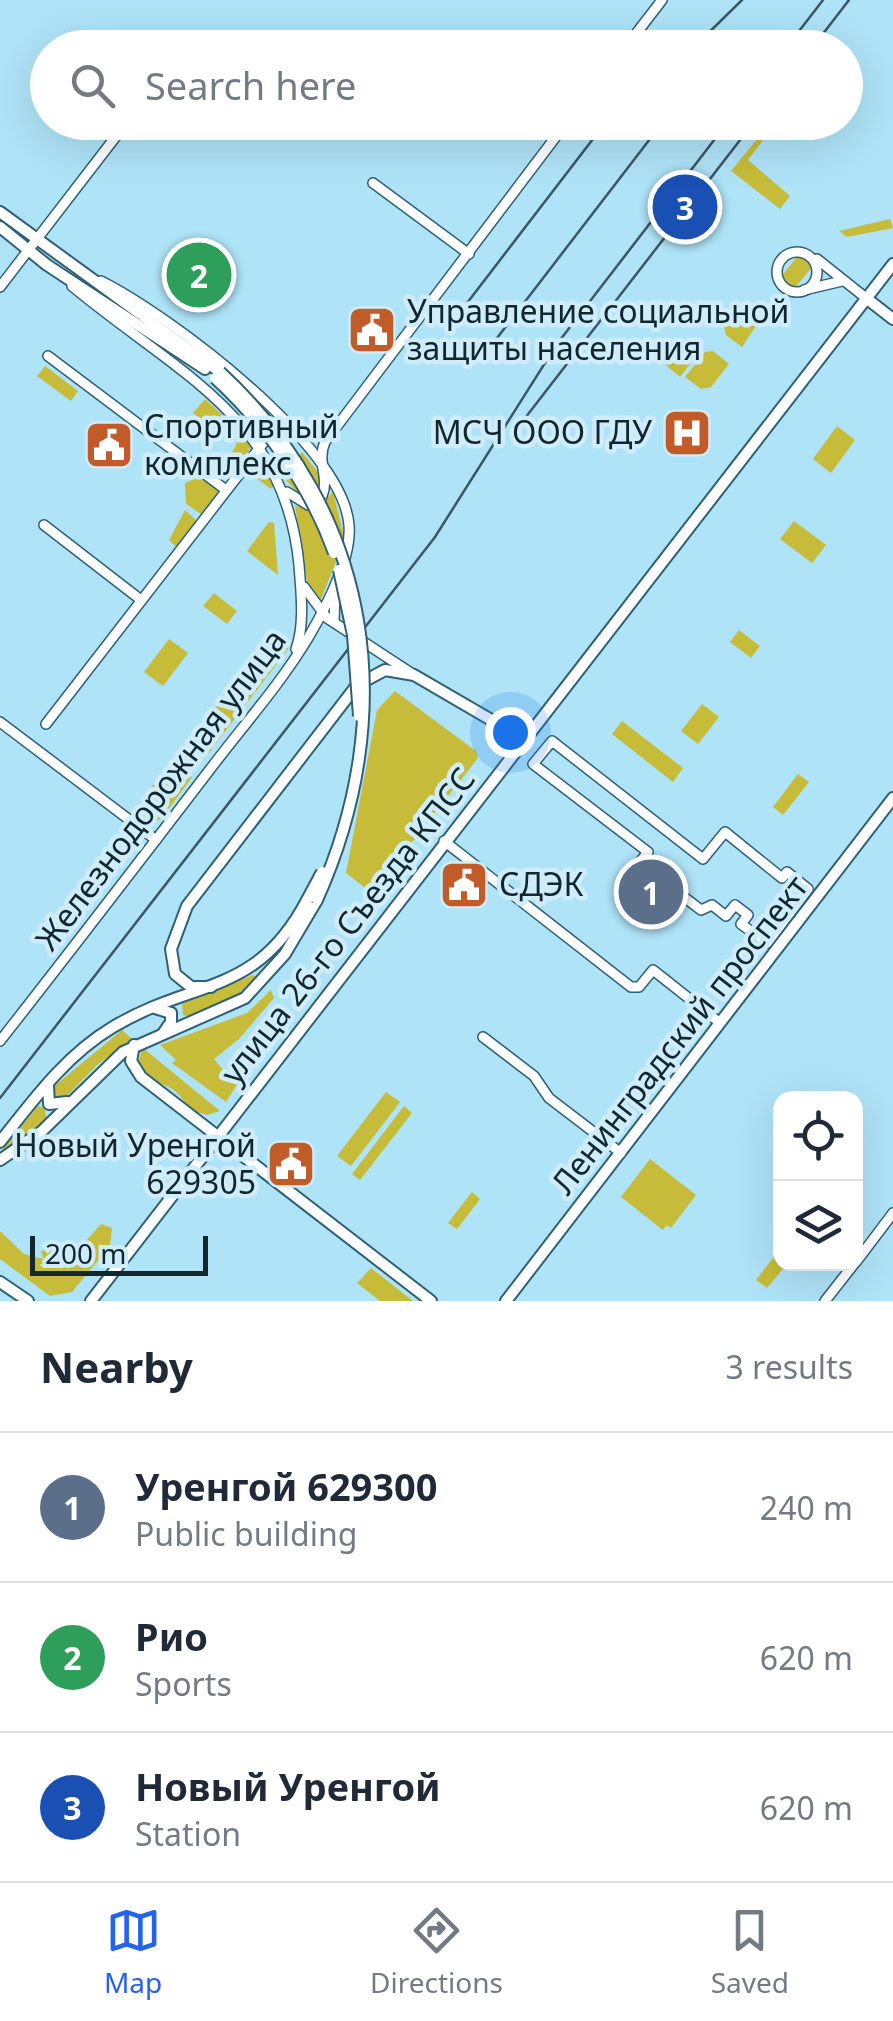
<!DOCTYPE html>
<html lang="en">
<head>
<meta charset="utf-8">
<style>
  body { margin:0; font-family:"Noto Sans",sans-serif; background:#f6f6f7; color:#1f2937 }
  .controls { position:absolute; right:30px; bottom:30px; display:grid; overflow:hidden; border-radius:20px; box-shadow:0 10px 40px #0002 }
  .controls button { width:90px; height:90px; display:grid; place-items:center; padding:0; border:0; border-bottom:2px solid #e0e1e3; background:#fff; color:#1f2937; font:50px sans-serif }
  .scale { position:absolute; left:30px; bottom:25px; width:178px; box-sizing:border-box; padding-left:10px; border:5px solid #12262e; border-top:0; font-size:28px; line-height:35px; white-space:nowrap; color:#12262e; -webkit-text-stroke:8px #ceecf9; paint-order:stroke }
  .you { position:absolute; left:510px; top:732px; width:35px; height:35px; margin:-25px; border:8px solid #fff; border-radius:50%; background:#1a73e8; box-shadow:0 0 0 15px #1a73e833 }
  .badge { display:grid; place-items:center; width:65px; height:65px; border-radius:50%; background:#2563eb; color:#fff; font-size:32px; font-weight:700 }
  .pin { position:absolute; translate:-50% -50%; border:5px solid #fff; box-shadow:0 2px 10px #0006 }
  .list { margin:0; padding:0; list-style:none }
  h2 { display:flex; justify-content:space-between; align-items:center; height:130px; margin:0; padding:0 40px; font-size:42px }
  h2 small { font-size:32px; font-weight:400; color:#747a83 }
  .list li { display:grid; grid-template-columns:65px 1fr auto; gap:30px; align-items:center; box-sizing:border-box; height:150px; padding:0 40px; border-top:2px solid #e0e1e3 }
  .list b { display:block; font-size:38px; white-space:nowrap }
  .list p { margin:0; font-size:32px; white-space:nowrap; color:#747a83 }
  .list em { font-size:32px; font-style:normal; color:#747a83 }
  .icon { flex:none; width:55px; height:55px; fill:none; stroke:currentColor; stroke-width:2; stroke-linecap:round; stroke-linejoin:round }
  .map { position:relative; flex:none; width:893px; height:1301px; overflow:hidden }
  .search { position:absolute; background:#fff; box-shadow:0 10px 40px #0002; left:30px; right:30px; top:30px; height:110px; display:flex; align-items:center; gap:25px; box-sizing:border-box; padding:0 35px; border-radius:55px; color:#747a83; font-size:38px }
  .sheet { height:580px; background:#fff }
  nav { display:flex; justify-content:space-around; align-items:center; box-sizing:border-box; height:140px; border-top:2px solid #e0e1e3; background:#fff; font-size:28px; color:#747a83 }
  nav a { display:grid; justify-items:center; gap:5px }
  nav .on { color:#2563eb }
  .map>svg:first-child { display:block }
  .green { fill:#c6bc39 }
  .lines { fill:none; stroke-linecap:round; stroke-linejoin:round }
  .minor-casing { stroke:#2f6073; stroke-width:12 }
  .major-casing { stroke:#2f6073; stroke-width:14 }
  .minor { stroke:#fff; stroke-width:9 }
  .major { stroke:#fff; stroke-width:10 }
  .rail { stroke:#3b5763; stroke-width:2.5 }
  .major-bridge-casing { stroke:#2f6073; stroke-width:14; stroke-linecap:butt }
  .major-bridge { stroke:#fff; stroke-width:10 }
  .labels { text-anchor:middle; stroke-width:9; stroke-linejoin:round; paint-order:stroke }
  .poi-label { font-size:32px; fill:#12262e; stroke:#ceecf9; text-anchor:start }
  .street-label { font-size:32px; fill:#12262e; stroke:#ceecf9 }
</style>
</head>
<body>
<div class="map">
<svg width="893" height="1301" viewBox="0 0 893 1301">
  <rect width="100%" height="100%" fill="#afe3f8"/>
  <g class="green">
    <polygon points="771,122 776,123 748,160 790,196 780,209 731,171"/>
    <polygon points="890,219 893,228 847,237 839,231"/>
    <polygon points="799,254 813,266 793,290 781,277"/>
    <polygon points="744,302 760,320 742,347 726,335 724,327"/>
    <polygon points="668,347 669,354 682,364 689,356 694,359 680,377 661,361"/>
    <polygon points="713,351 729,364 711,387 701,389 685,377 705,352"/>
    <polygon points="45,366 78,391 71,401 37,376"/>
    <polygon points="205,399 253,443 238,469 228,461 237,443 232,428 218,419 202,420 193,413"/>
    <polygon points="837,426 855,440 831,473 813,459"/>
    <polygon points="302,452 321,476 322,487 302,498 284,478"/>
    <polygon points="260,455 275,484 271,489 247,471"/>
    <polygon points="202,476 219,491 201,514 186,504 185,483"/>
    <polygon points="333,492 345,539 320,602 308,588 295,506 317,508"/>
    <polygon points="185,510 197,521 176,547 169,540"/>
    <polygon points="794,521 826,545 812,563 780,539"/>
    <polygon points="269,522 274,523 278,575 247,551"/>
    <polygon points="214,593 237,611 227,624 203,606"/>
    <polygon points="739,630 760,646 751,658 730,642"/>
    <polygon points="276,633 289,642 288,649 208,754 191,738"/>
    <polygon points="169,639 188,653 163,686 144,672"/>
    <polygon points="395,691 476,751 478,758 372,893 346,873 377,710"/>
    <polygon points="702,704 719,717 698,744 681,731"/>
    <polygon points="622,721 683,768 673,782 612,734"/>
    <polygon points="171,761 192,777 162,818 152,823 136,808"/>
    <polygon points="798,774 809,782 783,815 773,807"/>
    <polygon points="253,975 258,977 232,1000 190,1017 183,1015 182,1004"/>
    <polygon points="271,990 274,998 239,1039 214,1059 224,1071 240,1061 248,1067 226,1102 172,1063 176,1060 160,1045 247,1013"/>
    <polygon points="122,1030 132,1039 97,1065 61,1102 51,1101 52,1088"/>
    <path d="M143,1048l77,63 -13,4 -17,-5c-9,-14 -17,-26 -36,-27l-17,-19z"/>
    <polygon points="386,1092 400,1102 351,1166 337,1156"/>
    <polygon points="38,1106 44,1108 47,1120 0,1153"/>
    <polygon points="404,1106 412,1113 360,1180 352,1174"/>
    <polygon points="650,1159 696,1195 671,1228 667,1225 663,1230 621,1197"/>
    <polygon points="472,1192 480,1199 457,1229 448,1223"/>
    <polygon points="101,1224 112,1228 110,1246 72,1292 50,1296 0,1259 0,1231 24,1254 44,1259 41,1252 49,1247 68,1261"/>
    <polygon points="777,1253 780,1264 787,1264 767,1288 756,1280"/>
    <polygon points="371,1268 413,1301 380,1301 357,1283"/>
  </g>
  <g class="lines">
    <g class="minor-casing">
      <g id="minor">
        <polyline points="625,48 662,0"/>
        <polyline points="373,183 469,254"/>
        <circle cx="797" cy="272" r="20"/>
        <polyline points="817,259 866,298"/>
        <path d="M72,286c104,87 213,130 227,279 2,27 6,59 -3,84"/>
        <polyline points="0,287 127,122"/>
        <polyline points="804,290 842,281"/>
        <polyline points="48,356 226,490"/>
        <path d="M287,492l21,13 14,-9c8,-18 -6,-34 3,-54l242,-320"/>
        <polyline points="44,525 141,600"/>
        <polyline points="304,587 327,618 411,673"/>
        <polyline points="334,622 335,588"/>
        <polyline points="0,722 156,840"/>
        <polyline points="46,724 264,442"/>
        <polygon points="552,741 703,859 725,832 782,878 787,872 808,889 767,943 741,924 748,915 735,905 726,916 712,905 701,910 639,863 648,852 533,764"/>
        <polyline points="444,841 631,987 639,987 653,970 720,1023"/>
        <polyline points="483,1037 534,1076 549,1098 621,1153"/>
        <path d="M0,1041c70,-89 139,-179 208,-269 33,-44 72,-87 100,-134 17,-29 44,-78 41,-113 -6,-80 -180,-210 -248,-244"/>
        <polyline points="856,1262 893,1213"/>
        <polyline points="825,1301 854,1264"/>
      </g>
    </g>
    <g class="major-casing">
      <g id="major">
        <polyline points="0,212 220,372"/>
        <polyline points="0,227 47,265 205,369"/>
        <polyline points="866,298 893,319"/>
        <polyline points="211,987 191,987 175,974 171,949 187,906 357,685 385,670 414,675 524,739"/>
        <polyline points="155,1008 171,1013 171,1022 164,1032"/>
        <polyline points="134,1045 131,1061 141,1077 431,1301"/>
        <polyline points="48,1086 49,1104 67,1102"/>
        <path d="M0,1142c34,-43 66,-87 113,-115 82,-49 143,-30 194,-127"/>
        <polyline points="0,1160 41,1132 123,1052 245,998 285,954 317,900"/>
        <polyline points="0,1282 28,1301"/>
        <polyline points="91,1301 893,264"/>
        <polyline points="506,1301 893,798"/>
      </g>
    </g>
    <use href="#minor" class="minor"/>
    <use href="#major" class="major"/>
    <g class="rail">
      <polyline points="693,48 742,0"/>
      <polyline points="786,48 823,0"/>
      <polyline points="812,48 849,0"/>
      <polyline points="454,320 606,122"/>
      <polyline points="494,342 663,122"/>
      <polyline points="522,422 754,122"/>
      <polyline points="0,1098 435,537 557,344 728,122"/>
    </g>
    <g class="major-bridge-casing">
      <g id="major-bridge">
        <path d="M220,372c154,142 181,341 97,528"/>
        <path d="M215,378c52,48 95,108 119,175"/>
        <polyline points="339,570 353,635 359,716"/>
        <polyline points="307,900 322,872"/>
      </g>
    </g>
    <use href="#major-bridge" class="major-bridge"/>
  </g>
  <defs>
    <g id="civic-square" transform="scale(2.5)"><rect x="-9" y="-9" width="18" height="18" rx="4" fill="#c15c28" stroke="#ceecf9"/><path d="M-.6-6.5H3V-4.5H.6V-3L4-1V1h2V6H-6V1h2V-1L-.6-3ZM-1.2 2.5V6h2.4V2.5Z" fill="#fff"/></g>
    <g id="hospital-square" transform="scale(2.5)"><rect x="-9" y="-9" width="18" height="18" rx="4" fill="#c15c28" stroke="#ceecf9"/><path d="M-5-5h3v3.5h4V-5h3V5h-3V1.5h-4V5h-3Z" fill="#fff"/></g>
  </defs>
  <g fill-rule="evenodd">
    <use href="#civic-square" x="372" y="330"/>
    <use href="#hospital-square" x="687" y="433"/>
    <use href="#civic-square" x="109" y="445"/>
    <use href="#civic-square" x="464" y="885"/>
    <use href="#civic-square" x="291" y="1164"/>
  </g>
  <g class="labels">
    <g class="poi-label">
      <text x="407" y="323">Управление социальной<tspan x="407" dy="37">защиты населения</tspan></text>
      <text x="144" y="438">Спортивный<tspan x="144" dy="37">комплекс</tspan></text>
      <text x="652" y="444" text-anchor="end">МСЧ ООО ГДУ</text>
      <text x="499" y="896">СДЭК</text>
      <text x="256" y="1157" text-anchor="end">Новый Уренгой<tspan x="256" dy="37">629305</tspan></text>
    </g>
    <g class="street-label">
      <text transform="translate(161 790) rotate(-53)" y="11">Железнодорожная улица</text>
      <text transform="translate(348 926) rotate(-52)" y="11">улица 26-го Съезда КПСС</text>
      <text transform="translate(680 1035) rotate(-52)" y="11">Ленинградский проспект</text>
    </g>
  </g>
</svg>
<div class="controls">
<button><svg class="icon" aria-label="locate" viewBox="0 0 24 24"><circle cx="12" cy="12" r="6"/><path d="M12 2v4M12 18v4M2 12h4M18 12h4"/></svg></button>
<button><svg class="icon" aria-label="layers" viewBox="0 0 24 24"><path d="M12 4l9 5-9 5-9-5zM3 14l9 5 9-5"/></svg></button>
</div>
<div class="scale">200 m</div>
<div class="you"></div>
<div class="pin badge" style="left:651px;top:892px;background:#5c6f8a">1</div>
<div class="pin badge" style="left:199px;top:275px;background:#2e9e5b">2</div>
<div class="pin badge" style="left:685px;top:207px;background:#1a4fb4">3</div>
<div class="search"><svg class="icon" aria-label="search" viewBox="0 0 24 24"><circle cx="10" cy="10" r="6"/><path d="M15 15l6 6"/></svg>Search here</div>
</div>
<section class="sheet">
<h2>Nearby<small>3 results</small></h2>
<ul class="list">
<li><span class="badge" style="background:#5c6f8a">1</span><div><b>Уренгой 629300</b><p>Public building</p></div><em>240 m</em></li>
<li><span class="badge" style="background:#2e9e5b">2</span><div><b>Рио</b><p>Sports</p></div><em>620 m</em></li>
<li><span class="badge" style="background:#1a4fb4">3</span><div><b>Новый Уренгой</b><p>Station</p></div><em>620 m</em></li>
</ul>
</section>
<nav>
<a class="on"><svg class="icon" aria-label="map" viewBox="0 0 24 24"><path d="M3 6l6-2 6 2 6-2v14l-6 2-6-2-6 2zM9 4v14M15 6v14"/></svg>Map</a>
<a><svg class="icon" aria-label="directions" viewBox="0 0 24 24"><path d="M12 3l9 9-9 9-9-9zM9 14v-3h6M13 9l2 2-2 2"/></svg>Directions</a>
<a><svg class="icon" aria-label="saved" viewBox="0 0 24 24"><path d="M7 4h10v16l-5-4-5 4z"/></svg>Saved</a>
</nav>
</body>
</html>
